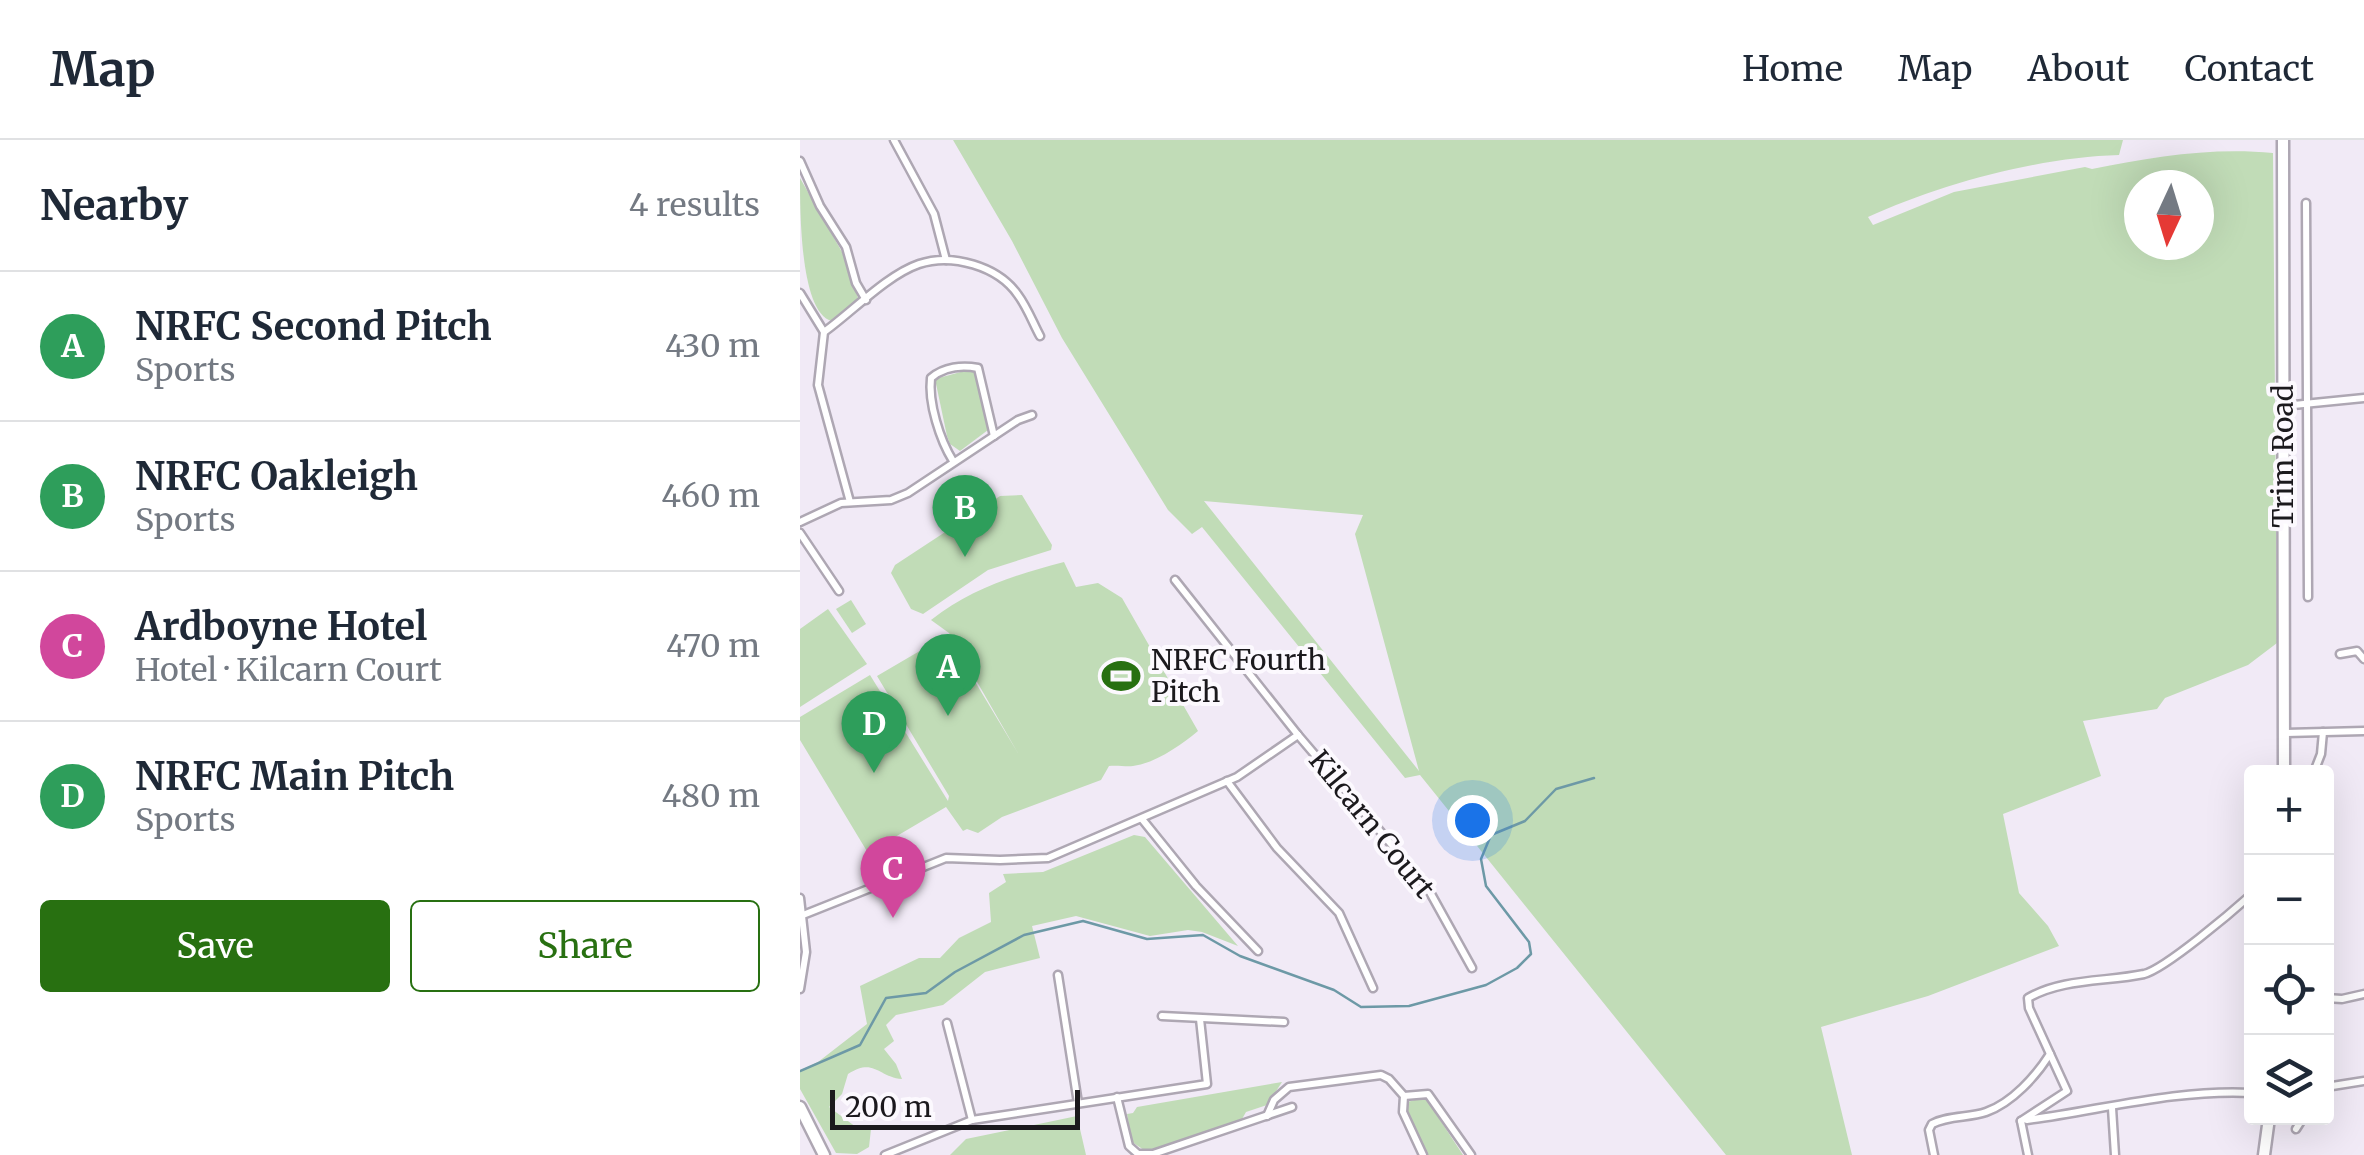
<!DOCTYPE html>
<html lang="en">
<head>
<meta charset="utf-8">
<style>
  body { margin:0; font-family:Merriweather,serif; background:#f6f6f7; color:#1f2937 }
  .controls { position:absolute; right:30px; bottom:30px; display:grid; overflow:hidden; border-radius:10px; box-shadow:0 10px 40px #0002 }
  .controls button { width:90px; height:90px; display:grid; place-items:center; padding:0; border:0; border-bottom:2px solid #e0e1e3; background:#fff; color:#1f2937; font:50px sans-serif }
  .compass { position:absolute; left:1324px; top:30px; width:90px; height:90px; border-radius:50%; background:#fff; box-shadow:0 10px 40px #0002; rotate:184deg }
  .scale { position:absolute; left:30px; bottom:25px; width:250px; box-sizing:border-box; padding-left:10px; border:5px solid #1b191d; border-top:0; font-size:28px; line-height:35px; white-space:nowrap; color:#1b191d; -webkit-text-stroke:8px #fcf9fe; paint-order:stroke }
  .you { position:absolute; left:672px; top:680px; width:35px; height:35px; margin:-25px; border:8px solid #fff; border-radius:50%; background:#1a73e8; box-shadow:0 0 0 15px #1a73e833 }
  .badge { display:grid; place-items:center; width:65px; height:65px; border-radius:50%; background:#287011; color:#fff; font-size:32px; font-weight:700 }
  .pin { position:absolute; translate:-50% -82px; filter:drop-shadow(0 2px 5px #0008) }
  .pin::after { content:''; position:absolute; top:52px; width:35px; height:30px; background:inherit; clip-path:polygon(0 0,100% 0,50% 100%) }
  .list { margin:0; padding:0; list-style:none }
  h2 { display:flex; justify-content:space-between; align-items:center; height:130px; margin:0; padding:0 40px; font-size:42px }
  h2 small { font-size:32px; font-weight:400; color:#747a83 }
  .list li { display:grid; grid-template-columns:65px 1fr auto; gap:30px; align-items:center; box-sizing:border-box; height:150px; padding:0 40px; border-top:2px solid #e0e1e3 }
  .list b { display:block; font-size:38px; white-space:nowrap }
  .list p { margin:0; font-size:32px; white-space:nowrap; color:#747a83 }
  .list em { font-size:32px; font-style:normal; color:#747a83 }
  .actions { display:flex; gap:20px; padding:30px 40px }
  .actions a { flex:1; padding:22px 0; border:2px solid #287011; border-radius:10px; text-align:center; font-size:35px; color:#287011 }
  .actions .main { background:#287011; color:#fff }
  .icon { flex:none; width:55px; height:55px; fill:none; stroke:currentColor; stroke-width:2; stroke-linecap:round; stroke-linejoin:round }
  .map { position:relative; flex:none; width:1564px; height:1015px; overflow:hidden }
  header { display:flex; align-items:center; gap:60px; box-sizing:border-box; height:140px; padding:0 50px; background:#fff; border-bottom:2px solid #e0e1e3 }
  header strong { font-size:48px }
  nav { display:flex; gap:55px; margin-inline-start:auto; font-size:35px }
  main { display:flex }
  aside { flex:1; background:#fff }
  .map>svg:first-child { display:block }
  .green { fill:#c1dcb7; fill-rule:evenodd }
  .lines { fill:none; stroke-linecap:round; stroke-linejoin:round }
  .stream { stroke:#6d99a6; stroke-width:2.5 }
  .street-casing { stroke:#aea7b3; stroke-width:11 }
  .secondary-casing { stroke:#aea7b3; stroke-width:15 }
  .street { stroke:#fff; stroke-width:6 }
  .secondary { stroke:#fff; stroke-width:10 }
  .labels { text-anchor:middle; stroke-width:8; stroke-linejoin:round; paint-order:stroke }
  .street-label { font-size:28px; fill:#1b191d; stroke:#fcf9fe }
  .poi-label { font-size:28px; fill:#1b191d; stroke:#fcf9fe; text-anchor:start }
</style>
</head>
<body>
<header>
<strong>Map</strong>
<nav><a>Home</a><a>Map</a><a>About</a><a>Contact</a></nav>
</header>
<main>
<aside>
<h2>Nearby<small>4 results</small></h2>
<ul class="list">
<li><span class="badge" style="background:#2e9e5b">A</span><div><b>NRFC Second Pitch</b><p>Sports</p></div><em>430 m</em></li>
<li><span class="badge" style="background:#2e9e5b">B</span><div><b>NRFC Oakleigh</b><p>Sports</p></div><em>460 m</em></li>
<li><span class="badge" style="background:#d1479c">C</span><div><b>Ardboyne Hotel</b><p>Hotel · Kilcarn Court</p></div><em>470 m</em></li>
<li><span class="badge" style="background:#2e9e5b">D</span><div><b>NRFC Main Pitch</b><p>Sports</p></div><em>480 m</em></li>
</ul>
<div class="actions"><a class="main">Save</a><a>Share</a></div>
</aside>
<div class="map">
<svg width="1564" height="1015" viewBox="0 0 1564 1015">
  <rect width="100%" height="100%" fill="#f1eaf6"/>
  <g class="green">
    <path d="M153,0h1170l-4,15c-79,2 -179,29 -251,62l5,8 81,-33 131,-25 7,2c60,-12 120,-22 181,-16l4,490 -29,22 -83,33 -8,11 -74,12 18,55 -98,38 16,79 29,33 11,20 -131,50 -107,31 31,128h-126l-306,-380 -15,3 -203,-251 -10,7 -24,-24 -106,-172 -50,-97zM1339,45h60v60h-60zM404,361l159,14 -8,19 64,237z"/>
    <path d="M0,38l42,74 16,46 -3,7 -23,16c-32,-7 -32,-110 -32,-143z"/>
    <polygon points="168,230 175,231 188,290 160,311 150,304 147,296 135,239"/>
    <polygon points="222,355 252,405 251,410 188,430 123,474 111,469 91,433 95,425 200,356"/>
    <path d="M264,422l12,25 22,-4 24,15 76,133c-17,14 -42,32 -65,35 -7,1 -15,-1 -24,0l-8,14 -99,37 -24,16 -11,-4 -4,2 -17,-24 -78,46 -68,-113v-23l70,-42 78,126 1,-5 -72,-120 70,-41 72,120 -70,-122 -18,-13c41,-32 84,-45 133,-58z"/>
    <polygon points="51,460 66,484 52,493 36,469"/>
    <polygon points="28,469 67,524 0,567 0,489"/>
    <path d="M334,695l11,2 93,109 -36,-14 -14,-2 -38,6 -74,-20 -44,10 8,32 -55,14 -42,33 -47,10 -10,10 8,16 -10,8 12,15 6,15c-24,-2 -28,-22 -54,-5l-6,20 -13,13 27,20 15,2 -2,18 -12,7 -21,-1 -36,-64v-18l18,-9 49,-38 -7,-38 59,-28h21l19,-20 32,-16 -2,-29 17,-11 -3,-8 40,-2z"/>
    <polygon points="482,942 467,965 446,972 442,979 354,1010 344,1010 332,1002 327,974 333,973 337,967"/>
    <polygon points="620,958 627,960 663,1015 628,1015 606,974 608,962"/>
    <polygon points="277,976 286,1015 150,1015 166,999"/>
  </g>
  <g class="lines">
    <polyline class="stream" points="0,931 60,905 86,858 126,853 155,832 224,795 283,781 347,799 403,795 440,816 534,850 561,867 609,866 686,845 717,828 731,814 729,802 686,746 681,719 691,695 725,681 756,649 794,638"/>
    <g class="street-casing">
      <g id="street">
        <polyline points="94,0 134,74 146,120"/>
        <polyline points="0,21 20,66 46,107 56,143 66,160"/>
        <polyline points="1506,63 1508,457"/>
        <polyline points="0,153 24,192"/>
        <polyline points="1484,266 1564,258"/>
        <path d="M153,321c-13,-21 -25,-58 -22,-83 13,-11 31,-13 47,-10l16,68"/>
        <path d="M50,362l-32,-117 6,-53c28,-20 63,-57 95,-68 33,-11 79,2 99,31 9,12 15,28 22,41"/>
        <polyline points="0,382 41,363 91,360 108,353 218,280 232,275"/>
        <polyline points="0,393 39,451"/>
        <polyline points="375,440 498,595 626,745 672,828"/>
        <polyline points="1540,514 1557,511 1564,519"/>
        <polyline points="1484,593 1564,591"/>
        <polyline points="1514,632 1521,614 1523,592"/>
        <polyline points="427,641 477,708 539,773 573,848"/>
        <polyline points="342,679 396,746 458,811"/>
        <polyline points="0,758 6,812 0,849"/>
        <polyline points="3,775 146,718 200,720 248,718 437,637 498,595"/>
        <polyline points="258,835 278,963"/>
        <polyline points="1526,858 1542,859 1564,854"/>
        <polyline points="362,876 484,882"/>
        <polyline points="147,883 172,980"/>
        <polyline points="1526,947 1564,941"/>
        <polyline points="604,956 628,954 671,1015"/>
        <polyline points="317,957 329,1006 338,1014 353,1014 492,967"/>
        <polyline points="1312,968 1315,1015"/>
        <polyline points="467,976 474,960 489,947 581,935 589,939 604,956 603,972 623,1015"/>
        <path d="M1227,980c75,-10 148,-31 225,-27"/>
        <path d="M1221,981l46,-30 -38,-83 -1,-10c35,-20 78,-16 116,-24 21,-5 89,-63 108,-80"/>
        <polyline points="1221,981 1228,1015"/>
        <polyline points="1496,989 1503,978"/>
        <polyline points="85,1015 172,980 407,944 400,879"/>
        <path d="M1134,1015l-5,-25 3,-6c17,-9 37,-6 54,-12 26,-9 50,-36 64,-58"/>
      </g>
    </g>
    <g class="secondary-casing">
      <g id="secondary">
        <polyline points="1483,0 1484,632"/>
        <polyline points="0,967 24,1015"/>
        <polyline points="1464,1015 1469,978"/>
      </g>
    </g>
    <use href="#street" class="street"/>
    <use href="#secondary" class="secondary"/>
  </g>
  <defs>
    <g id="stadium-bare" transform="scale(3)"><path d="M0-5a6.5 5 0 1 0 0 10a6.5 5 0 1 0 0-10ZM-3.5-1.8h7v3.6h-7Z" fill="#287011" stroke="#fcf9fe" stroke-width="2.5" paint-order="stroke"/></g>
  </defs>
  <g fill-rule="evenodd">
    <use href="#stadium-bare" x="321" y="536"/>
  </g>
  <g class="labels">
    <g class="street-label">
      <text transform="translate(1483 316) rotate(-90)" y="10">Trim Road</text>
      <text transform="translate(572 684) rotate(51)" y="10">Kilcarn Court</text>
    </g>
    <g class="poi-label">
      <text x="351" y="530">NRFC Fourth<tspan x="351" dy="32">Pitch</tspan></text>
    </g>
  </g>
</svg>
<div class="controls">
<button>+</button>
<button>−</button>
<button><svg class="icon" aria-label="locate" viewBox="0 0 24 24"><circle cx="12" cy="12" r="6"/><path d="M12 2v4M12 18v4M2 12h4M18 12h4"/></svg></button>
<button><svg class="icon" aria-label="layers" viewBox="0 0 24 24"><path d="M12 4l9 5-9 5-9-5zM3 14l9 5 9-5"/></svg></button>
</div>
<svg class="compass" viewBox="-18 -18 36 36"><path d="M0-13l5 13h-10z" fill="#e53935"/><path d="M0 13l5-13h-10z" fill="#747a83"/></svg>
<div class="scale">200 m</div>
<div class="you"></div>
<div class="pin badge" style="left:148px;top:576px;background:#2e9e5b">A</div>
<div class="pin badge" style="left:165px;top:417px;background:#2e9e5b">B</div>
<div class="pin badge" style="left:93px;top:778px;background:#d1479c">C</div>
<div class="pin badge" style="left:74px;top:633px;background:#2e9e5b">D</div>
</div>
</main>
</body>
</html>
